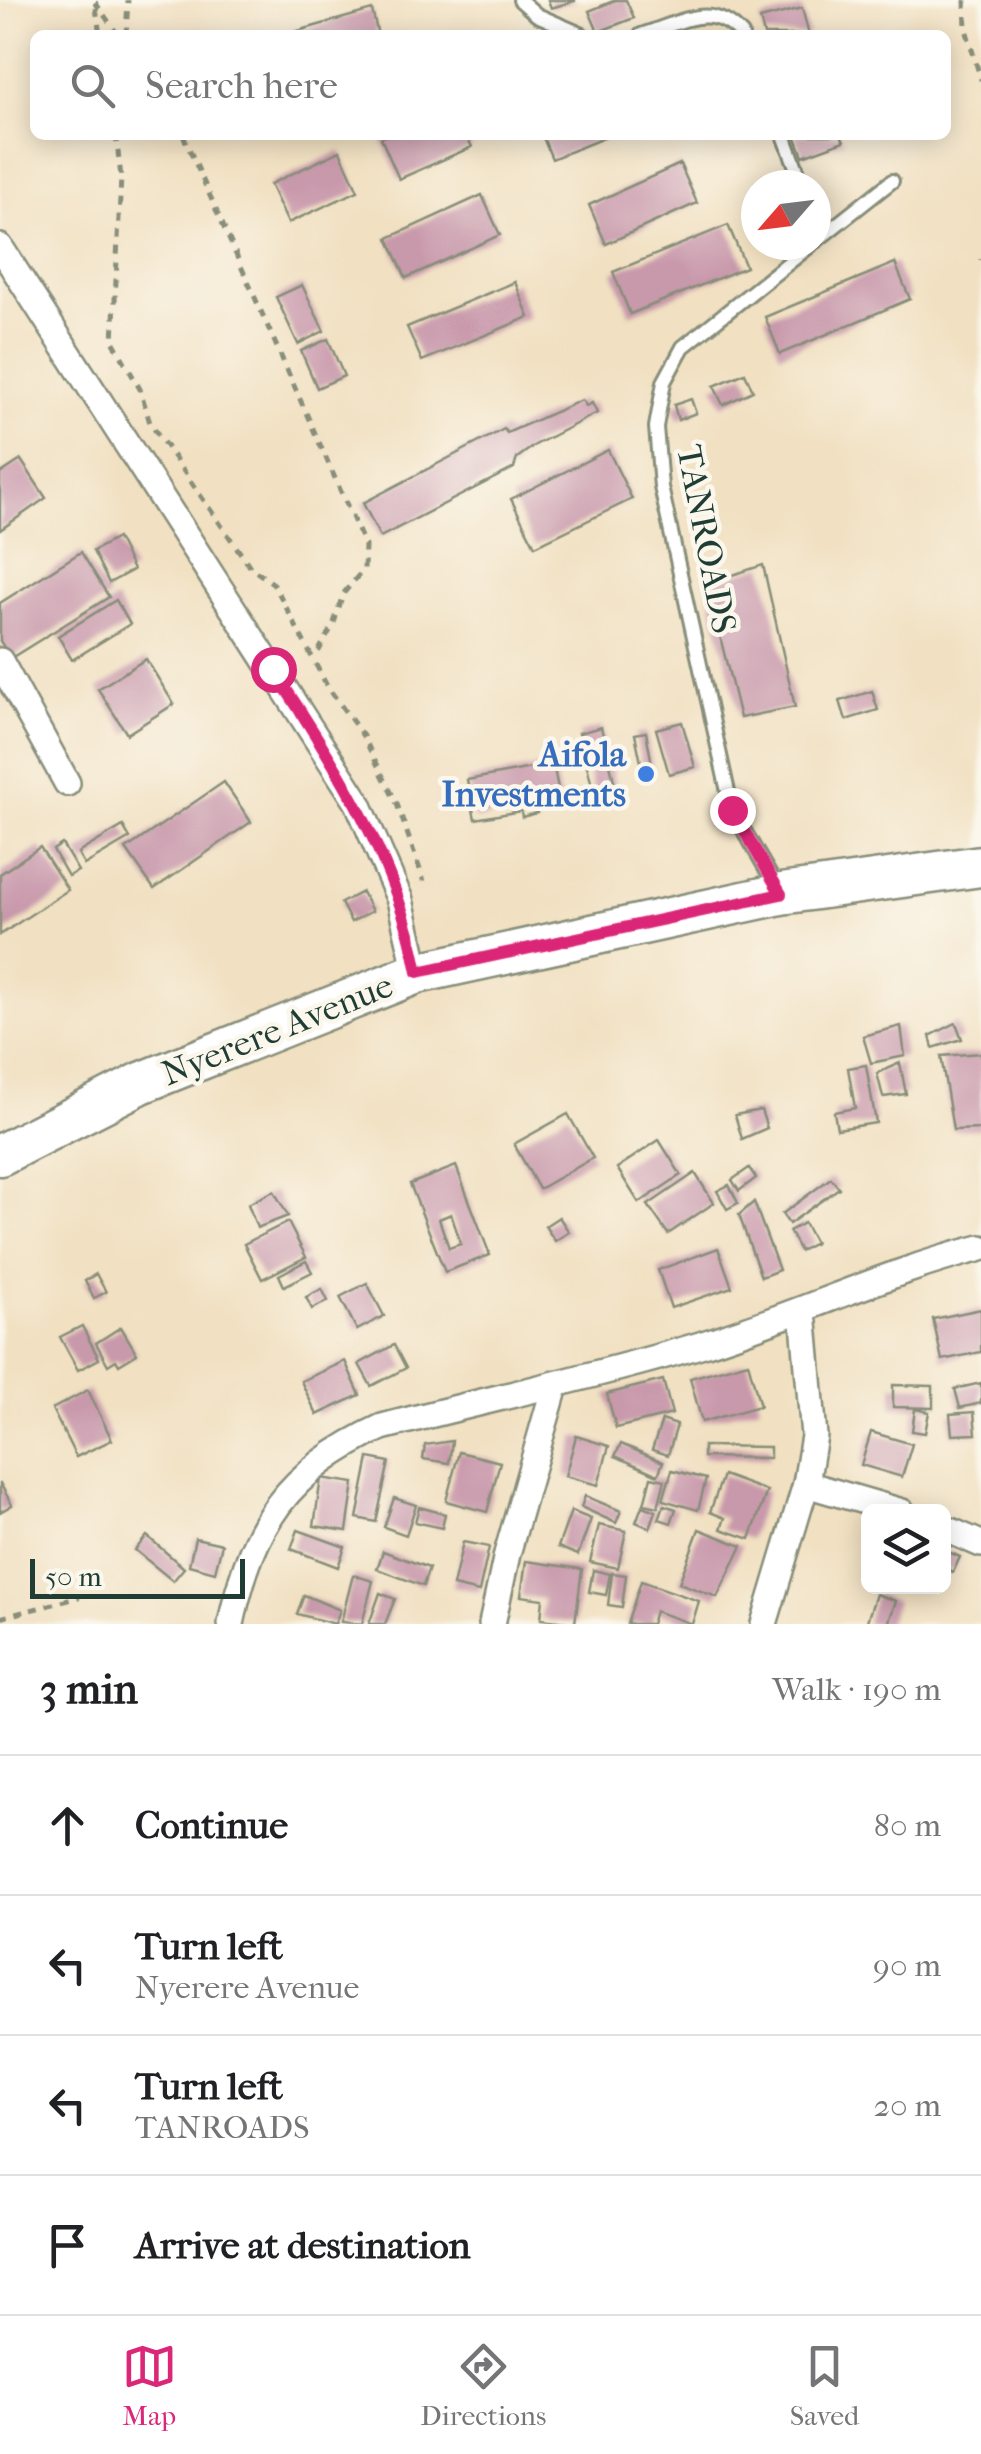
<!DOCTYPE html>
<html lang="en">
<head>
<meta charset="utf-8">
<style>
  body { margin:0; font-family:"IM FELL French Canon",serif; background:#f2f2f2; color:#202124 }
  .controls { position:absolute; right:30px; bottom:30px; display:grid; overflow:hidden; border-radius:15px; box-shadow:0 5px 25px #0003 }
  .controls button { width:90px; height:90px; display:grid; place-items:center; padding:0; border:0; border-bottom:2px solid #e0e0e0; background:#fff; color:#202124; font:50px sans-serif }
  .compass { position:absolute; left:741px; top:170px; width:90px; height:90px; border-radius:50%; background:#fff; box-shadow:0 5px 25px #0003; rotate:242deg }
  .scale { position:absolute; left:30px; bottom:25px; width:215px; box-sizing:border-box; padding-left:10px; border:5px solid #1f3d34; border-top:0; font-size:28px; line-height:35px; white-space:nowrap; color:#1f3d34; -webkit-text-stroke:8px #fbf7ec; paint-order:stroke }
  .stop { position:absolute; width:30px; height:30px; margin:-22px; border:8px solid #db2777; border-radius:50%; background:#fff }
  .stop.end { background:#db2777; border-color:#fff; box-shadow:0 2px 10px #0008 }
  .list { margin:0; padding:0; list-style:none }
  h2 { display:flex; justify-content:space-between; align-items:center; height:130px; margin:0; padding:0 40px; font-size:42px }
  h2 small { font-size:32px; font-weight:400; color:#757577 }
  .list li { display:grid; grid-template-columns:65px 1fr auto; gap:30px; align-items:center; box-sizing:border-box; height:140px; padding:0 40px; border-top:2px solid #e0e0e0 }
  .list b { display:block; font-size:38px; white-space:nowrap }
  .list p { margin:0; font-size:32px; white-space:nowrap; color:#757577 }
  .list em { font-size:32px; font-style:normal; color:#757577 }
  .icon { flex:none; width:55px; height:55px; fill:none; stroke:currentColor; stroke-width:2; stroke-linecap:round; stroke-linejoin:round }
  .map { position:relative; flex:none; width:981px; height:1624px; overflow:hidden }
  .search { position:absolute; background:#fff; box-shadow:0 5px 25px #0003; left:30px; right:30px; top:30px; height:110px; display:flex; align-items:center; gap:25px; box-sizing:border-box; padding:0 35px; border-radius:15px; color:#757577; font-size:38px }
  .sheet { height:690px; background:#fff }
  nav { display:flex; justify-content:space-around; align-items:center; box-sizing:border-box; height:140px; border-top:2px solid #e0e0e0; background:#fff; font-size:28px; color:#757577 }
  nav a { display:grid; justify-items:center; gap:5px }
  nav .on { color:#db2777 }
  .map>svg:first-child { display:block }
  .building { fill:#c898ab; fill-rule:evenodd }
  .lines { fill:none; stroke-linecap:round; stroke-linejoin:round }
  .lane-casing { stroke:#888e7a; stroke-width:18 }
  .street-casing { stroke:#888e7a; stroke-width:30 }
  .primary-casing { stroke:#888e7a; stroke-width:45 }
  .path { stroke:#888e7a; stroke-width:5; stroke-dasharray:8 8; stroke-linecap:butt }
  .lane { stroke:#fff; stroke-width:12 }
  .street { stroke:#fff; stroke-width:25 }
  .primary { stroke:#fff; stroke-width:40 }
  .route { stroke:#db2777; stroke-width:12 }
  .shop-dot { fill:#3f7fe0; stroke:#fbf7ec; stroke-width:4 }
  .labels { text-anchor:middle; stroke-width:9; stroke-linejoin:round; paint-order:stroke }
  .street-label { font-size:35px; fill:#1f3d34; stroke:#fbf7ec }
  .shop-label { font-size:35px; font-weight:bold; fill:#366cbe; stroke:#fbf7ec; text-anchor:end }
</style>
</head>
<body>
<div class="map">
<svg width="981" height="1624" viewBox="0 0 981 1624">
  <rect width="100%" height="100%" fill="#fbf7ec"/>
  <filter id="ink" filterUnits="userSpaceOnUse"><feTurbulence type="fractalNoise" baseFrequency=".01" numOctaves="2"/><feDisplacementMap in="SourceGraphic" scale="20" xChannelSelector="R" yChannelSelector="G"/><feConvolveMatrix kernelMatrix="1 2 1 2 8 2 1 2 1" color-interpolation-filters="sRGB"/></filter>
  <filter id="wash" filterUnits="userSpaceOnUse"><feTurbulence type="fractalNoise" baseFrequency=".0048" numOctaves="4" result="noise"/><feDisplacementMap in="SourceGraphic" scale="40" xChannelSelector="R" yChannelSelector="G"/><feGaussianBlur stdDeviation="2.25" result="paint"/><feColorMatrix in="noise" values="0 0 0 0 0 0 0 0 0 0 0 0 0 0 0 0 0 1.4 0 .05"/><feComposite in="paint" operator="in"/></filter>
  <g filter="url(#wash)">
    <rect width="100%" height="100%" fill="#f1e0c1"/>
    <g id="blocks">
      <g class="building">
        <polygon points="548,0 575,0 575,1 551,8"/>
        <polygon points="616,0 626,0 634,18 598,32 589,11"/>
        <polygon points="802,8 809,35 764,35 760,19"/>
        <polygon points="372,10 378,35 287,35 287,34"/>
        <polygon points="387,135 466,135 472,147 399,179 381,138"/>
        <polygon points="542,135 611,135 552,159"/>
        <polygon points="795,135 841,135 844,141 803,156"/>
        <polygon points="340,151 358,191 288,223 270,184"/>
        <polygon points="680,164 697,203 606,244 589,205"/>
        <polygon points="482,195 500,235 406,278 388,238"/>
        <polygon points="728,225 746,267 630,314 613,272"/>
        <polygon points="895,263 910,299 780,354 765,317"/>
        <polygon points="515,282 529,317 422,361 407,327"/>
        <polygon points="302,285 324,331 298,344 276,297"/>
        <polygon points="328,339 344,376 317,388 301,351"/>
        <polygon points="745,373 753,391 723,405 714,386"/>
        <polygon points="691,399 696,413 678,420 674,405"/>
        <polygon points="582,400 586,406 592,403 597,413 535,445 517,458 514,468 380,537 363,503 504,429 507,433"/>
        <polygon points="608,450 632,499 535,546 511,499"/>
        <polygon points="21,460 46,498 0,530 0,474"/>
        <polygon points="117,538 133,570 109,583 93,551"/>
        <polygon points="81,552 109,597 11,658 0,641 0,603"/>
        <polygon points="763,565 795,707 740,718 707,583"/>
        <polygon points="116,600 130,624 72,660 58,636"/>
        <polygon points="146,659 174,704 127,734 98,689"/>
        <polygon points="872,691 878,710 846,720 840,701"/>
        <polygon points="682,722 695,767 669,774 656,729"/>
        <polygon points="601,727 615,785 593,790 579,733"/>
        <polygon points="646,732 653,770 643,772 635,734"/>
        <polygon points="553,764 561,803 536,808 537,813 522,817 521,811 475,819 467,780"/>
        <polygon points="224,782 251,822 154,889 126,849"/>
        <polygon points="123,826 130,838 84,865 78,853"/>
        <polygon points="62,844 78,871 68,876 53,850"/>
        <polygon points="40,847 68,890 0,935 0,874"/>
        <polygon points="362,892 372,911 351,922 341,903"/>
        <polygon points="956,1023 962,1039 933,1048 930,1036"/>
        <polygon points="901,1026 905,1056 871,1063 863,1036"/>
        <polygon points="981,1053 981,1129 953,1130 941,1056"/>
        <polygon points="900,1063 906,1094 883,1097 877,1073"/>
        <polygon points="866,1065 876,1123 837,1129 834,1112 855,1108 848,1068"/>
        <polygon points="761,1110 767,1128 742,1139 735,1115"/>
        <polygon points="568,1114 593,1158 539,1189 514,1144"/>
        <polygon points="659,1140 681,1175 639,1203 617,1168"/>
        <path d="M456,1166l34,89 -45,17 -35,-88zM451,1214l10,30 -12,4 -10,-29z"/>
        <polygon points="749,1168 756,1178 739,1191 732,1180"/>
        <polygon points="695,1173 714,1203 668,1234 648,1205"/>
        <polygon points="831,1178 839,1188 789,1224 782,1214"/>
        <polygon points="729,1185 738,1203 727,1209 717,1191"/>
        <polygon points="274,1191 288,1216 257,1228 248,1204"/>
        <polygon points="754,1202 779,1270 761,1277 739,1215"/>
        <polygon points="559,1217 569,1232 555,1241 545,1226"/>
        <polygon points="288,1222 306,1257 262,1279 244,1244"/>
        <polygon points="804,1223 815,1243 800,1251 789,1231"/>
        <polygon points="718,1248 732,1287 671,1308 658,1270"/>
        <polygon points="306,1261 312,1272 284,1286 279,1275"/>
        <polygon points="96,1274 106,1292 94,1298 85,1281"/>
        <polygon points="367,1283 384,1316 357,1330 340,1297"/>
        <polygon points="322,1289 328,1301 312,1309 306,1297"/>
        <polygon points="981,1309 981,1352 942,1360 933,1319"/>
        <polygon points="82,1326 99,1359 78,1370 60,1337"/>
        <polygon points="121,1327 137,1354 119,1365 116,1360 108,1365 96,1343"/>
        <polygon points="394,1345 406,1368 371,1386 359,1364"/>
        <polygon points="345,1361 360,1395 317,1415 301,1381"/>
        <polygon points="748,1362 760,1406 702,1422 690,1378"/>
        <polygon points="663,1380 672,1414 616,1428 607,1394"/>
        <polygon points="981,1383 981,1403 960,1408 955,1389"/>
        <polygon points="893,1385 933,1386 933,1408 893,1407"/>
        <polygon points="88,1390 112,1440 76,1457 52,1409"/>
        <polygon points="915,1409 929,1412 925,1433 912,1431"/>
        <polygon points="974,1412 976,1434 952,1435 950,1414"/>
        <polygon points="662,1420 677,1425 668,1455 652,1450"/>
        <polygon points="871,1432 912,1444 902,1477 861,1465"/>
        <polygon points="576,1436 609,1446 598,1485 565,1476"/>
        <polygon points="452,1441 449,1463 423,1459 425,1445"/>
        <polygon points="621,1444 663,1462 658,1475 615,1456"/>
        <polygon points="703,1446 770,1447 770,1458 703,1457"/>
        <polygon points="459,1452 500,1462 487,1512 446,1501"/>
        <polygon points="369,1458 389,1462 376,1522 357,1518"/>
        <polygon points="672,1470 706,1479 698,1510 663,1500"/>
        <polygon points="723,1475 767,1491 750,1539 721,1529 725,1518 710,1512"/>
        <polygon points="651,1477 665,1480 658,1507 644,1504"/>
        <polygon points="321,1478 354,1483 347,1531 314,1526"/>
        <polygon points="0,1483 12,1505 0,1512"/>
        <polygon points="585,1496 621,1511 616,1523 581,1507"/>
        <polygon points="394,1498 416,1505 406,1535 384,1527"/>
        <polygon points="664,1505 676,1509 671,1523 659,1519"/>
        <polygon points="642,1506 656,1511 650,1528 636,1522"/>
        <polygon points="419,1507 445,1514 442,1528 415,1522"/>
        <polygon points="571,1511 591,1519 578,1555 558,1547"/>
        <polygon points="599,1525 626,1531 618,1568 590,1562"/>
        <polygon points="699,1529 742,1546 717,1597 679,1583"/>
        <polygon points="298,1530 345,1547 338,1567 291,1549"/>
        <polygon points="147,1536 184,1568 173,1581 135,1550"/>
        <polygon points="195,1538 222,1544 215,1572 189,1565"/>
        <polygon points="463,1542 489,1547 479,1592 453,1586"/>
        <polygon points="944,1550 960,1557 953,1572 944,1568"/>
        <polygon points="383,1551 429,1568 423,1586 377,1569"/>
        <polygon points="526,1561 582,1569 575,1623 541,1619 543,1599 521,1596"/>
        <polygon points="593,1570 610,1574 606,1595 589,1592"/>
        <polygon points="612,1573 626,1575 622,1607 608,1605"/>
        <polygon points="353,1575 373,1581 362,1624 341,1622"/>
        <polygon points="641,1581 699,1601 692,1624 655,1611 651,1624 627,1624"/>
        <polygon points="380,1593 395,1599 385,1624 369,1624"/>
        <polygon points="876,1594 896,1601 888,1624 866,1624"/>
        <polygon points="304,1595 340,1610 335,1624 297,1614"/>
      </g>
    </g>
  </g>
  <g filter="url(#ink)">
    <use href="#blocks" fill-opacity="0" stroke="#888e7a" stroke-width="2.5"/>
    <g class="lines">
      <g class="lane-casing">
        <g id="lane">
          <polyline points="520,0 537,15 583,35"/>
          <path d="M641,35c40,-12 70,-35 101,0"/>
          <polyline points="784,135 799,175"/>
          <polyline points="816,241 892,181"/>
          <polyline points="778,889 732,810 661,487 656,427 664,382 683,347 811,245"/>
        </g>
      </g>
      <g class="street-casing">
        <g id="street">
          <polyline points="0,247 358,803 400,900 417,973"/>
          <polyline points="0,661 67,783"/>
          <polyline points="806,1484 902,1512"/>
          <polyline points="944,1528 981,1544"/>
          <path d="M231,1624c20,-101 58,-154 151,-197 106,-28 213,-50 318,-82 95,-29 185,-73 281,-97"/>
          <polyline points="492,1624 507,1554 555,1386"/>
          <polyline points="764,1624 806,1484 814,1436 803,1311"/>
        </g>
      </g>
      <g class="primary-casing">
        <polyline id="primary" points="0,1155 141,1083 417,973 781,894 981,866"/>
      </g>
      <g class="path">
        <polyline points="965,0 966,29 981,80"/>
        <polyline points="95,2 118,35"/>
        <polyline points="96,8 100,35"/>
        <polyline points="126,35 128,0"/>
        <polyline points="116,135 121,177 113,341 140,389 150,423 251,568 274,584 327,686 363,736 397,804 424,881"/>
        <polyline points="183,135 365,546 364,569 343,594 334,623 315,658"/>
        <polyline points="981,260 981,259"/>
        <polyline points="0,1618 80,1597"/>
      </g>
      <use href="#lane" class="lane"/>
      <use href="#street" class="street"/>
      <use href="#primary" class="primary"/>
    </g>
  </g>
  <g class="lines" filter="url(#ink)">
    <path class="route" d="M273,669c63,97 123,188 145,303l363,-78 -49,-84"/>
  </g>
  <circle class="shop-dot" cx="646" cy="774" r="10"/>
  <g class="labels">
    <g class="street-label">
      <text transform="translate(707 539) rotate(79)" y="12">TANROADS</text>
      <text transform="translate(277 1029) rotate(-22)" y="12">Nyerere Avenue</text>
    </g>
    <g class="shop-label">
      <text x="626" y="766">Aifola<tspan x="626" dy="40">Investments</tspan></text>
    </g>
  </g>
</svg>
<div class="controls">
<button><svg class="icon" aria-label="layers" viewBox="0 0 24 24"><path d="M12 4l9 5-9 5-9-5zM3 14l9 5 9-5"/></svg></button>
</div>
<svg class="compass" viewBox="-18 -18 36 36"><path d="M0-13l5 13h-10z" fill="#e53935"/><path d="M0 13l5-13h-10z" fill="#757577"/></svg>
<div class="scale">50 m</div>
<div class="stop" style="left:273px;top:669px"></div>
<div class="stop end" style="left:732px;top:810px"></div>
<div class="search"><svg class="icon" aria-label="search" viewBox="0 0 24 24"><circle cx="10" cy="10" r="6"/><path d="M15 15l6 6"/></svg>Search here</div>
</div>
<section class="sheet">
<h2>3 min<small>Walk · 190 m</small></h2>
<ul class="list">
<li><svg class="icon" aria-label="ahead" viewBox="0 0 24 24"><path d="M12 20V5M6 11l6-6 6 6"/></svg><div><b>Continue</b></div><em>80 m</em></li>
<li><svg class="icon" aria-label="left" viewBox="0 0 24 24"><path d="M17 20v-9H6M10 6l-5 5 5 5"/></svg><div><b>Turn left</b><p>Nyerere Avenue</p></div><em>90 m</em></li>
<li><svg class="icon" aria-label="left" viewBox="0 0 24 24"><path d="M17 20v-9H6M10 6l-5 5 5 5"/></svg><div><b>Turn left</b><p>TANROADS</p></div><em>20 m</em></li>
<li><svg class="icon" aria-label="arrive" viewBox="0 0 24 24"><path d="M6 21V4h12l-3 4 3 4H6"/></svg><div><b>Arrive at destination</b></div></li>
</ul>
</section>
<nav>
<a class="on"><svg class="icon" aria-label="map" viewBox="0 0 24 24"><path d="M3 6l6-2 6 2 6-2v14l-6 2-6-2-6 2zM9 4v14M15 6v14"/></svg>Map</a>
<a><svg class="icon" aria-label="directions" viewBox="0 0 24 24"><path d="M12 3l9 9-9 9-9-9zM9 14v-3h6M13 9l2 2-2 2"/></svg>Directions</a>
<a><svg class="icon" aria-label="saved" viewBox="0 0 24 24"><path d="M7 4h10v16l-5-4-5 4z"/></svg>Saved</a>
</nav>
</body>
</html>
